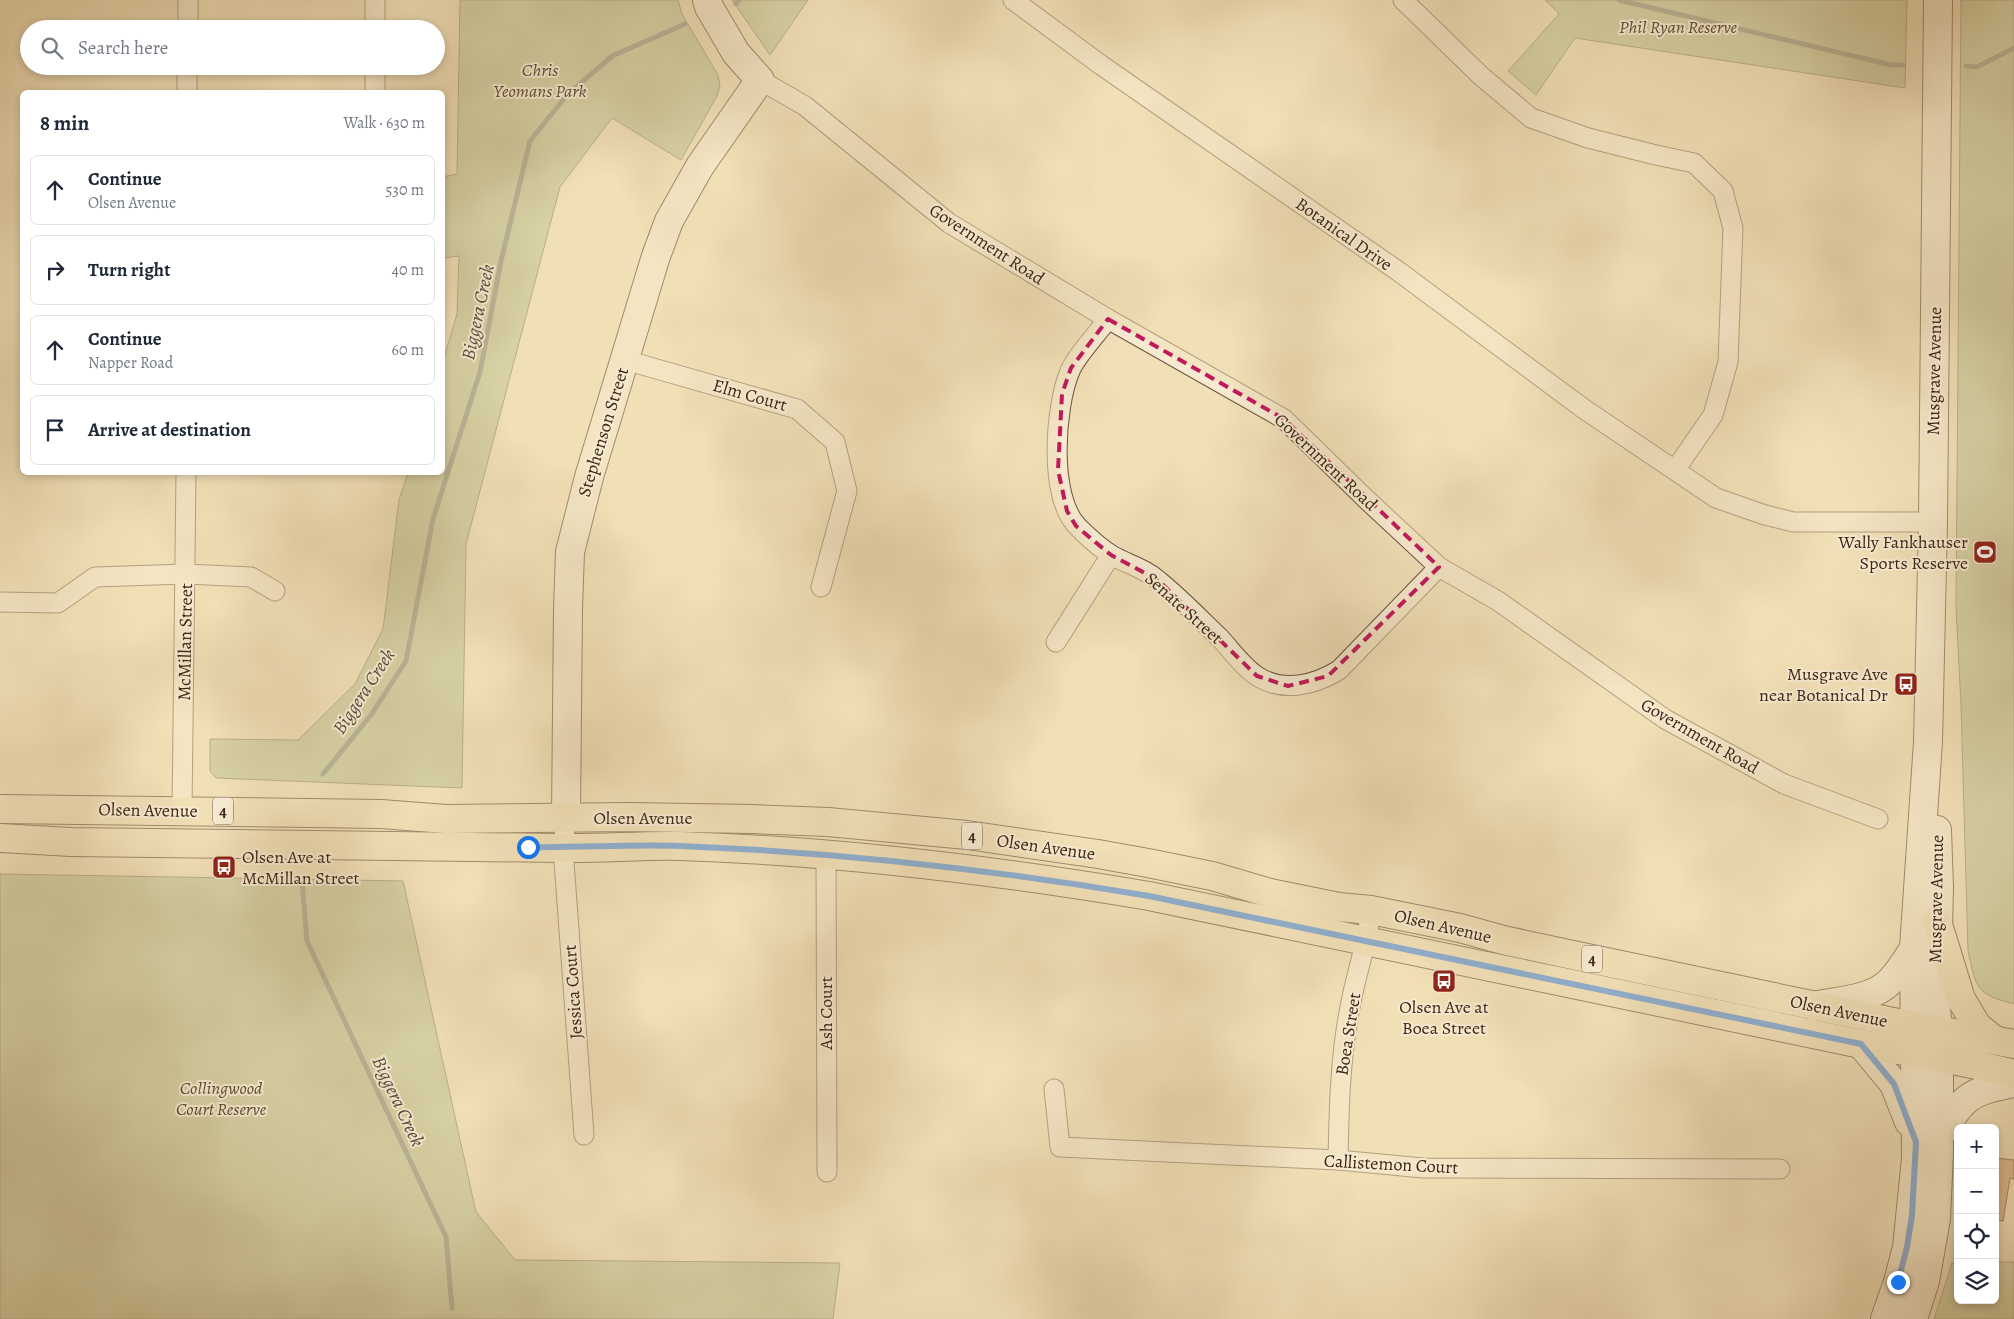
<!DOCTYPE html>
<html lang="en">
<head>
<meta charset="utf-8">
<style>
  body { margin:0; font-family:Alegreya,serif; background:#f2f2f3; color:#1f2937 }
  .controls { position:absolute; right:15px; bottom:15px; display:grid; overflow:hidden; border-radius:8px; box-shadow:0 2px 8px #0003 }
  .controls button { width:45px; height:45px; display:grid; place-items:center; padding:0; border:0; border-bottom:1px solid #e0e1e3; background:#fff; color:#1f2937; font:25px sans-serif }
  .stop { position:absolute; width:15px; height:15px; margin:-11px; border:4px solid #1a73e8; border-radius:50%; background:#fff }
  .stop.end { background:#1a73e8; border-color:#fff; box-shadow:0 1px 5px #0008 }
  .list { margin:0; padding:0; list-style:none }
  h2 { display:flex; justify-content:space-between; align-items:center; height:65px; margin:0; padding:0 20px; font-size:21px }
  h2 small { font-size:16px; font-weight:400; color:#747a83 }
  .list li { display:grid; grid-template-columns:32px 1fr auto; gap:15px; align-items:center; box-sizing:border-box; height:70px; margin:0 10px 10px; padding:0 10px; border:1px solid #e0e1e3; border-radius:8px }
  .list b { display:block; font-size:19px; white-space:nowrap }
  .list p { margin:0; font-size:16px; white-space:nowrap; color:#747a83 }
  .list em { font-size:16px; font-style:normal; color:#747a83 }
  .icon { flex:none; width:28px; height:28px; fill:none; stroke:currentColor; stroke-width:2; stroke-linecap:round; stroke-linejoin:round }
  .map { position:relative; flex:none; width:2014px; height:1319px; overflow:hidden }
  .search { position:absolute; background:#fff; box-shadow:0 2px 8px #0003; left:20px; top:20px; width:425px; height:55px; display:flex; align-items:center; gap:12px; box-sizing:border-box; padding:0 18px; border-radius:28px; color:#747a83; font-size:19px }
  .panel { position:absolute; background:#fff; box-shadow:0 2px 8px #0003; left:20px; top:90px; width:425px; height:385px; border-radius:8px }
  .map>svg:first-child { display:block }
  .green { fill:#b8c28f; stroke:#7b7452 }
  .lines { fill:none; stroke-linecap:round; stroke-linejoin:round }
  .stream { stroke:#768170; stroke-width:5 }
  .building { fill:#cf8c60; stroke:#3e2714 }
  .street-casing { stroke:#6b553d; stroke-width:21 }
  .secondary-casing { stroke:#3e2714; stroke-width:30 }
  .primary-casing { stroke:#3e2714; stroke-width:30 }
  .street { stroke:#f6ead0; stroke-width:19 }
  .secondary { stroke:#f6ead0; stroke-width:28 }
  .primary { stroke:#f1dfb7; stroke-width:28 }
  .route { stroke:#1a73e8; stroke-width:6 }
  .marked { fill:none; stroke:#c2185b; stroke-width:4; stroke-dasharray:10 6; stroke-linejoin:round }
  .labels { text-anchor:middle; stroke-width:4; stroke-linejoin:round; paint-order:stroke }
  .shield { fill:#f6ead0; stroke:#75624c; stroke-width:1 }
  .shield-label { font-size:16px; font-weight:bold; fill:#3e2714 }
  .park-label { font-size:18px; font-style:italic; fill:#5c4e33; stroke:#f6ead0 }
  .street-label { font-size:18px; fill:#3e2714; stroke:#f6ead0 }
  .poi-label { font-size:18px; fill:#3e2714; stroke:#f6ead0; text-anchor:end }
  .water-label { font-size:19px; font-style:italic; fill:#554c3a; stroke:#f6ead0 }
</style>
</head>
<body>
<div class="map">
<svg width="2014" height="1319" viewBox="0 0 2014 1319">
  <rect width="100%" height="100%" fill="#f1dfb7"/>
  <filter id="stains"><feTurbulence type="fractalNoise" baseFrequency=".004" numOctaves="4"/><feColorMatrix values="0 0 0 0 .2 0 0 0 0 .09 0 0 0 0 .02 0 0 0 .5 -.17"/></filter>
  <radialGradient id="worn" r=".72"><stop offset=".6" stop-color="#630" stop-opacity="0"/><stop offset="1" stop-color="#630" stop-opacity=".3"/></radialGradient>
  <g class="green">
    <polygon points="460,0 678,0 682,14 718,75 720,86 717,96 681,160 612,118 560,187 466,544 462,788 216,778 210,771 210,739 298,740 355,684 383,629 399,500 408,473 442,472 443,361 457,314 459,256 443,258 442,177 457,174"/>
    <polygon points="732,0 808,0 770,55"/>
    <polygon points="1545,0 1907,0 1905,88 1575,38 1536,95 1508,71 1559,14"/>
    <path d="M1961,0h53v1004c-39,-10 -38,-16 -46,-54l-7,-245 -5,-99z"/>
    <polygon points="0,874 403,881 476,1212 515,1260 840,1263 833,1319 0,1319"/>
    <polygon points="1995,1262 2014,1262 2014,1319 1934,1319 1952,1263 1958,1263 1958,1300 1995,1300"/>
  </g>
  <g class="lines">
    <g class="stream">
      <polyline points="1619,0 1891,65 1903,65"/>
      <polyline points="736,4 739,0"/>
      <polyline points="1966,66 1977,67 2014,48"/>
      <polyline points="323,774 371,715 406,661 433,519 480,372 501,261 530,141 566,96 612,56 685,24"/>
      <polyline points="302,881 307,941 446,1237 452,1308"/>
    </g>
  </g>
  <polygon class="building" points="1995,1158 2014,1160 2014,1179 2010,1178 2003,1221 1995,1220"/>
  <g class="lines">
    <g class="street-casing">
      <g id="street">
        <polyline points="1013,0 1101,65 1398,271 1584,409 1716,498 1765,515 1793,522 1933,522"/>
        <polyline points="1403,0 1481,76 1531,118 1588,138 1656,155 1694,163 1723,191 1733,228 1728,362 1713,415 1675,470"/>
        <polyline points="188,29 188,0"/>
        <polyline points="375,29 375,0"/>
        <polyline points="760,80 805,106 949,223 1108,319 1284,419 1367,500 1439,567 1498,601 1665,719 1784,784 1878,819"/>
        <polyline points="187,92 187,66"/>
        <polyline points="375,92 375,66"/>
        <path d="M1108,319c-10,14 -32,37 -38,52 -15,35 -22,126 8,156 10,10 23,22 35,29 15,8 33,13 46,25 22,18 41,38 61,57 11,12 23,29 37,38 26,17 58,9 82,-6l100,-103"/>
        <polyline points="625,360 797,409 835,442 847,491 821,587"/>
        <polyline points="0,602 58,603 95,577 186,574 251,577 275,591"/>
        <polyline points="1056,642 1111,555"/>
        <polyline points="182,811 186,472"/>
        <polyline points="566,817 563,848 584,1135"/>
        <polyline points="826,855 827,1172"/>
        <polyline points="1054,1089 1060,1147 1338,1160 1423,1168 1780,1169"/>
        <path d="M1338,1160c1,-51 2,-102 12,-153 6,-33 17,-63 21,-97"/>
      </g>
    </g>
    <g class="secondary-casing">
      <g id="secondary">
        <polyline points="566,817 568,609 570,552 589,477 656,256 669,221 700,166 760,80 736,53 709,7 707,0"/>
        <path d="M1814,1006c22,-5 54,-6 72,-21 11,-9 20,-24 28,-37"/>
        <polyline points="1861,1044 1894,1084 1909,1122"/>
        <path d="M1939,1137c25,-40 28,-45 75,-54"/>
        <polyline points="1885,1319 1898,1282 1907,1247 1916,1159 1914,948 1928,742 1933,522 1938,0"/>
        <polyline points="1913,1319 1925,1281 1936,1219 1939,1153 1939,1057 1936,1003 1939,888 1937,830"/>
      </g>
    </g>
    <g class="primary-casing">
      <g id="primary">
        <polyline points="0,809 381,814 446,819 630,817 752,819 828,822 967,835 1098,854 1148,863 1212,876 1270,893 1339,907 1371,910 1460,928 1503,940 1568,954 1888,1021 2014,1044"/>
        <path d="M0,838l71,4c163,2 326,4 489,6 40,1 80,-3 120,-2 157,5 314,24 469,50l712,148c52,8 102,17 153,30"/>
        <polyline points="1937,921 1961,999 1977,1026 1993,1039"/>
      </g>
    </g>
    <use href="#street" class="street"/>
    <use href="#secondary" class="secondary"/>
    <use href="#primary" class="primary"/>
  </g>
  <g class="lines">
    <path class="route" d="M528,847c51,1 101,-3 152,-1 157,6 314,24 469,50l712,148 33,40 22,58 -4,73 -5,32 -9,35"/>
  </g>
  <path d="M0 0H2014V1319H0ZM1108,319l176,100 155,148 -111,109 -40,10 -31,-10 -99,-96 -47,-25 -35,-29 -9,-15 -9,-41 4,-76 9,-26z" fill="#f1dfb7" fill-opacity=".55" fill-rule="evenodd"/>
  <path class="marked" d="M1108,319l176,100 155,148 -111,109 -40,10 -31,-10 -99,-96 -47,-25 -35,-29 -9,-15 -9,-41 4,-76 9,-26z"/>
  <defs>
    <g id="stadium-square" transform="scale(1.25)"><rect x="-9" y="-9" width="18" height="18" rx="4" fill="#8f2418" stroke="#f6ead0"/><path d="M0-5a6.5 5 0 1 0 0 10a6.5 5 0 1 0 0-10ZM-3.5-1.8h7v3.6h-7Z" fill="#fff"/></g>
    <g id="bus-square" transform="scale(1.25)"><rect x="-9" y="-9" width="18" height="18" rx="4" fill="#8f2418" stroke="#f6ead0"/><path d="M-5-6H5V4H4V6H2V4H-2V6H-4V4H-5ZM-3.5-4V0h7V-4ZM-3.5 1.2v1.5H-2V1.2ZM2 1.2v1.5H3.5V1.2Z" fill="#fff"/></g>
  </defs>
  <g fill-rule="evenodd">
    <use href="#stadium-square" x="1985" y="552"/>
    <use href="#bus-square" x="1906" y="684"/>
    <use href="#bus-square" x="224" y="867"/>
    <use href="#bus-square" x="1444" y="981"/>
  </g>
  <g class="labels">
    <g class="shield">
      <rect x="213" y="797.5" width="20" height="27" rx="4"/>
      <rect x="962" y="822.5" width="20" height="27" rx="4"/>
      <rect x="1582" y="945.5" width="20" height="27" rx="4"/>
    </g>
    <g class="shield-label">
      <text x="223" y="817">4</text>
      <text x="972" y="842">4</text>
      <text x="1592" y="965">4</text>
    </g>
    <g class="park-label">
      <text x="1678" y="33">Phil Ryan Reserve</text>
      <text x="540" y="76">Chris<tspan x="540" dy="21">Yeomans Park</tspan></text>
      <text x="221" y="1094">Collingwood<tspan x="221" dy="21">Court Reserve</tspan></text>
    </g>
    <g class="street-label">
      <text transform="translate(1344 234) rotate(35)" y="6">Botanical Drive</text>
      <text transform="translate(987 244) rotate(33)" y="6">Government Road</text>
      <text transform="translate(1934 371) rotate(-89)" y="6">Musgrave Avenue</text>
      <text transform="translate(750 395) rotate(16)" y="6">Elm Court</text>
      <text transform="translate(603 432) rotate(-73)" y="6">Stephenson Street</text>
      <text transform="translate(1326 462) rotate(43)" y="6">Government Road</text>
      <text transform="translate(1184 608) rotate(42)" y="6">Senate Street</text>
      <text transform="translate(185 642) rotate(-89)" y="6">McMillan Street</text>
      <text transform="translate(1700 736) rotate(30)" y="6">Government Road</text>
      <text transform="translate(148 810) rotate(1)" y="6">Olsen Avenue</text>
      <text x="643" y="824">Olsen Avenue</text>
      <text transform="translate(1046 847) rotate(8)" y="6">Olsen Avenue</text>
      <text transform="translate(1936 899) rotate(-89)" y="6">Musgrave Avenue</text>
      <text transform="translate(1443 926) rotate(13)" y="6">Olsen Avenue</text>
      <text transform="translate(573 992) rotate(-94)" y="6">Jessica Court</text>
      <text transform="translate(1839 1011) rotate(12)" y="6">Olsen Avenue</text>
      <text transform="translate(826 1013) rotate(-90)" y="6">Ash Court</text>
      <text transform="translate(1348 1034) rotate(-81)" y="6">Boea Street</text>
      <text transform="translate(1391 1164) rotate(3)" y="6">Callistemon Court</text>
    </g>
    <g class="poi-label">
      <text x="1968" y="548">Wally Fankhauser<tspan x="1968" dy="21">Sports Reserve</tspan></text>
      <text x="1888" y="680">Musgrave Ave<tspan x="1888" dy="21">near Botanical Dr</tspan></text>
      <text x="242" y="863" text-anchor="start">Olsen Ave at<tspan x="242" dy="21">McMillan Street</tspan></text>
      <text x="1444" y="1013" text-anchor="middle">Olsen Ave at<tspan x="1444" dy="21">Boea Street</tspan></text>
    </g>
    <g class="water-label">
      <text transform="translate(477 312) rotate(-78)" y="7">Biggera Creek</text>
      <text transform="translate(363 691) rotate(-57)" y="7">Biggera Creek</text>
      <text transform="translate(399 1101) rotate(65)" y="7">Biggera Creek</text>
    </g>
  </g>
  <rect width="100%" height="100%" filter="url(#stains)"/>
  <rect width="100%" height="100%" fill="url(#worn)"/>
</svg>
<div class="controls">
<button>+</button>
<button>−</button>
<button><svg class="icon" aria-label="locate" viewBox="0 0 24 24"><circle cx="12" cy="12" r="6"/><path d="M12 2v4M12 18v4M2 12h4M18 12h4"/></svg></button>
<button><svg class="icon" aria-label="layers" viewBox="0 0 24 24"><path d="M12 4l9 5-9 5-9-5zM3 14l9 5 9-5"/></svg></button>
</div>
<div class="stop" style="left:528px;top:847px"></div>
<div class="stop end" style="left:1898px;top:1282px"></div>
<div class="search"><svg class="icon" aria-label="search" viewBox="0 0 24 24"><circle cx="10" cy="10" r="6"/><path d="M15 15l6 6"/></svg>Search here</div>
<section class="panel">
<h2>8 min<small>Walk · 630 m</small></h2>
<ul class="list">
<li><svg class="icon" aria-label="ahead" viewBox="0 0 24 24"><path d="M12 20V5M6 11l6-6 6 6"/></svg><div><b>Continue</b><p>Olsen Avenue</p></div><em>530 m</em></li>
<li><svg class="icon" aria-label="right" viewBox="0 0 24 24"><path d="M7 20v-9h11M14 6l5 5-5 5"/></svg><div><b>Turn right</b></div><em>40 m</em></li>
<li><svg class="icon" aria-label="ahead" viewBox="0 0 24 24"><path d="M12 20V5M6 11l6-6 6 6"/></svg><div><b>Continue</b><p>Napper Road</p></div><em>60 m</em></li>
<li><svg class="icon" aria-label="arrive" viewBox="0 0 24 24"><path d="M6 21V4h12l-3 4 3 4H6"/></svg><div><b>Arrive at destination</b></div></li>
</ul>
</section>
</div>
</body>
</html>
